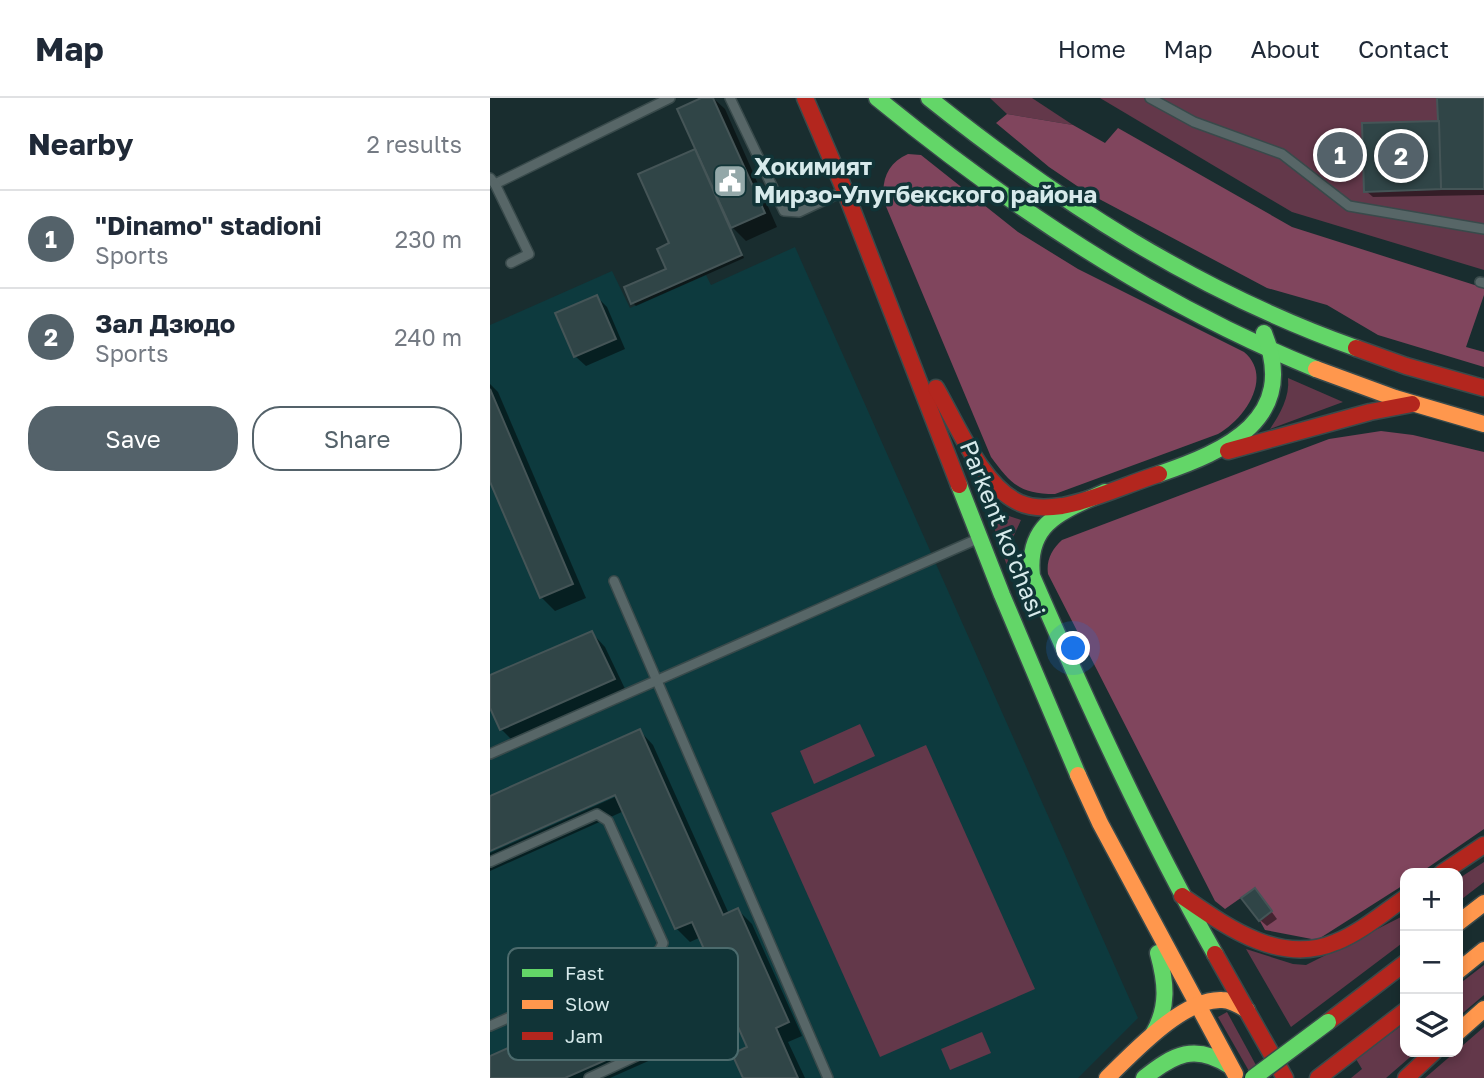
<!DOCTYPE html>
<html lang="en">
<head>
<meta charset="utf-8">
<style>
  body { margin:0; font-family:"Golos Text",sans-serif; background:#f2f2f3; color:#1f2937 }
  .controls { position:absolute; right:21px; bottom:21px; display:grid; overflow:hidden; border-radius:14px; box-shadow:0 4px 10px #0003 }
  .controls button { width:63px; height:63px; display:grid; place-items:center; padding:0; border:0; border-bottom:2px solid #e0e1e3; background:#fff; color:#1f2937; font:35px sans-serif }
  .you { position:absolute; left:584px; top:551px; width:24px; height:24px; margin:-18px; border:5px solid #fff; border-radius:50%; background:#1a73e8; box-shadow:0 0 0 10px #1a73e833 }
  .badge { display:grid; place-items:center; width:46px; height:46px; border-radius:50%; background:#54626a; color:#fff; font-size:23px; font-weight:700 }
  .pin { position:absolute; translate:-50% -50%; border:4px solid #fff; box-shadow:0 2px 7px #0006 }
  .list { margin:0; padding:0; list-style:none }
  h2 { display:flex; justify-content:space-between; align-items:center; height:91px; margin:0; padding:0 28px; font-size:30px }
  h2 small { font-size:23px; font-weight:400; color:#747a83 }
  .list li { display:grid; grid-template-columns:46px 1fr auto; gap:21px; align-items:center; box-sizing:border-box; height:98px; padding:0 28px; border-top:2px solid #e0e1e3 }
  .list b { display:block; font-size:26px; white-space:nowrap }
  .list p { margin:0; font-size:23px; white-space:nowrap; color:#747a83 }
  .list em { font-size:23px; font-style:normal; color:#747a83 }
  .actions { display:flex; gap:14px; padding:21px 28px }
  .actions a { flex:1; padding:16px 0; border:2px solid #54626a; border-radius:28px; text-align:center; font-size:24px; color:#54626a }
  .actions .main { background:#54626a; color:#fff }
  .icon { flex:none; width:38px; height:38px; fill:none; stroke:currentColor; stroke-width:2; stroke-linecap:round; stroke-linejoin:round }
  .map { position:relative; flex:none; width:994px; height:980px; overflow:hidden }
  header { display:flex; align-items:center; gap:42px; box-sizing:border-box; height:98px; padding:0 35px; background:#fff; border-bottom:2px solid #e0e1e3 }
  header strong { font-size:33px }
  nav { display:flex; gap:38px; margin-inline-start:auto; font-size:24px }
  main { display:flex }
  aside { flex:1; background:#fff }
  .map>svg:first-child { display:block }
  .built { fill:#0d3a3e }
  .green { fill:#63384a }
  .forest { fill:#80455d }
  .shadow { fill:#0007 }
  .building { fill:#304547; stroke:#455557; stroke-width:2 }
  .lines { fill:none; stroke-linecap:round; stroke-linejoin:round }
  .lane-casing { stroke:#394a4b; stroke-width:12 }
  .fast-casing { stroke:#394a4b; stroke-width:19 }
  .slow-casing { stroke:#394a4b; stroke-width:19 }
  .jam-casing { stroke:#394a4b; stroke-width:19 }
  .lane { stroke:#576667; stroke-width:9 }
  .fast { stroke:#63d668; stroke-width:16 }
  .slow { stroke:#ff974d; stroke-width:16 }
  .jam { stroke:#b3261e; stroke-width:16 }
  .fast-bridge-casing { stroke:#394a4b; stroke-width:19; stroke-linecap:butt }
  .fast-bridge { stroke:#63d668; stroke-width:16 }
  .labels { text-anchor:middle; stroke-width:7; stroke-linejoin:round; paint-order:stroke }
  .poi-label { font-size:24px; font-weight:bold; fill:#d7eaeb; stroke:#113437; text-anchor:start }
  .street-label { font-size:24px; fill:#d7eaeb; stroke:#113437 }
  .key { fill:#113437; stroke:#4c6b6d; stroke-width:2 }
  .key-label { font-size:19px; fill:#d7eaeb }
</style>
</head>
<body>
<header>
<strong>Map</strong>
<nav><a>Home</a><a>Map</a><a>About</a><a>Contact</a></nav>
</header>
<main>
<aside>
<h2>Nearby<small>2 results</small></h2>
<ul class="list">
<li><span class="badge">1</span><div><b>&quot;Dinamo&quot; stadioni</b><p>Sports</p></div><em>230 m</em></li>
<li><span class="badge">2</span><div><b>Зал Дзюдо</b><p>Sports</p></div><em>240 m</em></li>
</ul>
<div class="actions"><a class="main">Save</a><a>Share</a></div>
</aside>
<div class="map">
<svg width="994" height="980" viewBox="0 0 994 980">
  <rect width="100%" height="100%" fill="#192d2f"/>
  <polygon class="built" points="305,149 648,920 588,980 0,980 0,227 122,173 140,210 216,177 221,187"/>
  <g class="green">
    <polygon points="500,0 542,0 583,27 517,16"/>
    <polygon points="610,0 994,0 994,172 802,114"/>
    <path d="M798,280l55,24 -73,27c10,-15 20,-32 18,-51z"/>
    <polygon points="493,396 507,414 531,422 521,444 517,468"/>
    <polygon points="370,626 385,658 324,686 310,653"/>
    <polygon points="436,647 545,891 390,959 281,715"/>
    <polygon points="994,764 994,784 968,804 968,781"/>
    <polygon points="915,817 915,843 801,929 756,851 803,866 816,867"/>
    <polygon points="994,867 994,897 968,919 968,887"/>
    <polygon points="737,914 773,980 763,980 728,919"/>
    <polygon points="915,925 915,954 926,954 896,980 861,980 872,971 866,961"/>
    <polygon points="994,929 994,980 935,980"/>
    <polygon points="492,934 501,955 460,972 451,951"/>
  </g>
  <g class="forest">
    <polygon points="517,16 583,27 615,45 628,30 802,129 994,190 994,197 976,249 994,254 994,269 888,237 837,207 777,190 596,94 559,69 506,25"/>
    <path d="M418,56l13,1 97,77 60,37 166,83c30,25 0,68 -26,82l-163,60c-35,0 -44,-10 -64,-37l-106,-253c-5,-22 2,-41 23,-50z"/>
    <path d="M891,333l32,4 71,17v377l-64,44h-15v11l-88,56 -52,-10 -5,-9 12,-10 -17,-23 -30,21 -10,-8 -167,-327c-2,-14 4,-25 14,-34l267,-101z"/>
  </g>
  <g class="shadow">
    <polygon points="215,0 223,0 235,11 287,129 256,143 239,126 254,160 146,208 143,205 178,172 181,146 150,77 208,52"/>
    <polygon points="994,0 994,97 883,99 876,93 951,24"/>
    <polygon points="107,199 117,209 135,251 96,268 85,258"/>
    <polygon points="0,286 8,294 96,500 65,513 51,499 0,379"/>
    <polygon points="102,535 115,549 137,595 25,645 11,631 0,606 0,579"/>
    <polygon points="150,633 163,647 239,816 248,812 262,826 312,938 298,944 315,980 255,980 260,950 245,917 224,927 226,933 120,980 0,980 0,960 54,936 95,908 103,915 191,876 196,882 224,869 211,839 200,844 186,830 134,713 0,773 0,755 134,695 132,692 0,751 0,700"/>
    <polygon points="771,799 787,821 777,828 770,822"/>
  </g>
  <g class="building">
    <polygon points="211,0 223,0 275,115 241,130 187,11"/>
    <polygon points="947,0 994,0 994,91 951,91"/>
    <polygon points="949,23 951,91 874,94 872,25"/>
    <polygon points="205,51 252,157 141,206 134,189 176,171 167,151 179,145 148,76"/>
    <polygon points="107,197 126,241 84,259 65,215"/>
    <polygon points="0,291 83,486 50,500 0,384"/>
    <polygon points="102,533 125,581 10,632 0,610 0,577"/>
    <polygon points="150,631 233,817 248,810 299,924 286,930 308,980 253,980 242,956 257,949 236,902 211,913 214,919 75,980 0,980 0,958 52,935 48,927 96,906 100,915 191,874 194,881 222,869 202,824 185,831 125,697 0,753 0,698"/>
    <polygon points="765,790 782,813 769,823 751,800"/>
  </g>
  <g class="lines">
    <g class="lane-casing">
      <g id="lane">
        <polyline points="240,0 294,113 309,114 352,94"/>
        <polyline points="660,0 704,24 792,56 859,108 994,131"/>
        <polyline points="0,80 5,86 180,0"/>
        <polyline points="5,86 39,156 21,165"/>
        <polyline points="990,184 994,185"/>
        <polyline points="124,483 338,980"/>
        <polyline points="0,656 485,442"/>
        <polyline points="0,764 107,716 118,723 173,845 169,853 0,928"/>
        <polyline points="99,980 209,929"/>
      </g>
    </g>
    <g class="fast-casing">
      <g id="fast">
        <path d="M387,0c133,109 278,206 439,271"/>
        <path d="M439,0c130,104 269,194 427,250"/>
        <path d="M669,376c67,-23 140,-55 105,-141"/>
        <polyline points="469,387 512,497 588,677"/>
        <path d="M615,394c-42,19 -79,30 -73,84 56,129 114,256 183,378"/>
        <path d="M663,936c16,-27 13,-52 5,-81"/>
        <path d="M654,980c30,-24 51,-35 86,-12"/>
      </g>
    </g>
    <g class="slow-casing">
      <g id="slow">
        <polyline points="826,271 905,300 994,326"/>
        <polyline points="588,677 610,725 745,976"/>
        <polyline points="968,825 994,805"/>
        <polyline points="968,873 994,852"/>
        <polyline points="968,934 994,911"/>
        <path d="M617,980c26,-25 76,-80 115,-78 9,0 17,5 25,10"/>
      </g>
    </g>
    <g class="jam-casing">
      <g id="jam">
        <polyline points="315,0 355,93 469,387"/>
        <polyline points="866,250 916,268 994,290"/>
        <path d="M446,290c20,34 46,99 84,115 13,6 28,5 42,3 33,-6 65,-22 97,-32"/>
        <polyline points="738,353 880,314 922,306"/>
        <polyline points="952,775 994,747"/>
        <path d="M692,798c45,31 98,70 154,46 25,-10 47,-29 69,-44"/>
        <polyline points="725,856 795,980"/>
        <polyline points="838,924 915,865"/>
        <polyline points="828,980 915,913"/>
        <polyline points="916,980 944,954"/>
      </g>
    </g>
    <use href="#lane" class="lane"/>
    <use href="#fast" class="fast"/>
    <use href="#slow" class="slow"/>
    <use href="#jam" class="jam"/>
    <g class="fast-bridge-casing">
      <polyline id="fast-bridge" points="763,980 838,924"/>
    </g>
    <use href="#fast-bridge" class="fast-bridge"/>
  </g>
  <defs>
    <g id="civic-square" transform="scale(1.75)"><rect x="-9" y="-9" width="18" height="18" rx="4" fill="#94a8a9" stroke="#113437"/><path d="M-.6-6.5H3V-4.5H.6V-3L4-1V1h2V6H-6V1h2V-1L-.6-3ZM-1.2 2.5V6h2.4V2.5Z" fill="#fff"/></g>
  </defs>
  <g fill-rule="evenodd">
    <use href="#civic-square" x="240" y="83"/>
  </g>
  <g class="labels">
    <g class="poi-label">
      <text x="264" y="77">Хокимият<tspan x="264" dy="28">Мирзо-Улугбекского района</tspan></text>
    </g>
    <g class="street-label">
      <text transform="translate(512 431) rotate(68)" y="8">Parkent ko'chasi</text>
    </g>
  </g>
  <rect x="18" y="850" width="230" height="112" rx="10" class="key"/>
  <rect x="32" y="871" width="31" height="8" fill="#63d668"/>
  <rect x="32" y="902" width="31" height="9" fill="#ff974d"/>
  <rect x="32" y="934" width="31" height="8" fill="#b3261e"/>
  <g class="key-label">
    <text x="75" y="882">Fast</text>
    <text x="75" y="913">Slow</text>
    <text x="75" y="945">Jam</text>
  </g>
</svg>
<div class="controls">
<button>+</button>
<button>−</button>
<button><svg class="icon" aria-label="layers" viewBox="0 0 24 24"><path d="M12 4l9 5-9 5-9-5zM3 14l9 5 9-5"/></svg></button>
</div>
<div class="you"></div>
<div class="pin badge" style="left:850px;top:57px">1</div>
<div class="pin badge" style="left:911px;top:58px">2</div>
</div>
</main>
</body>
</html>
